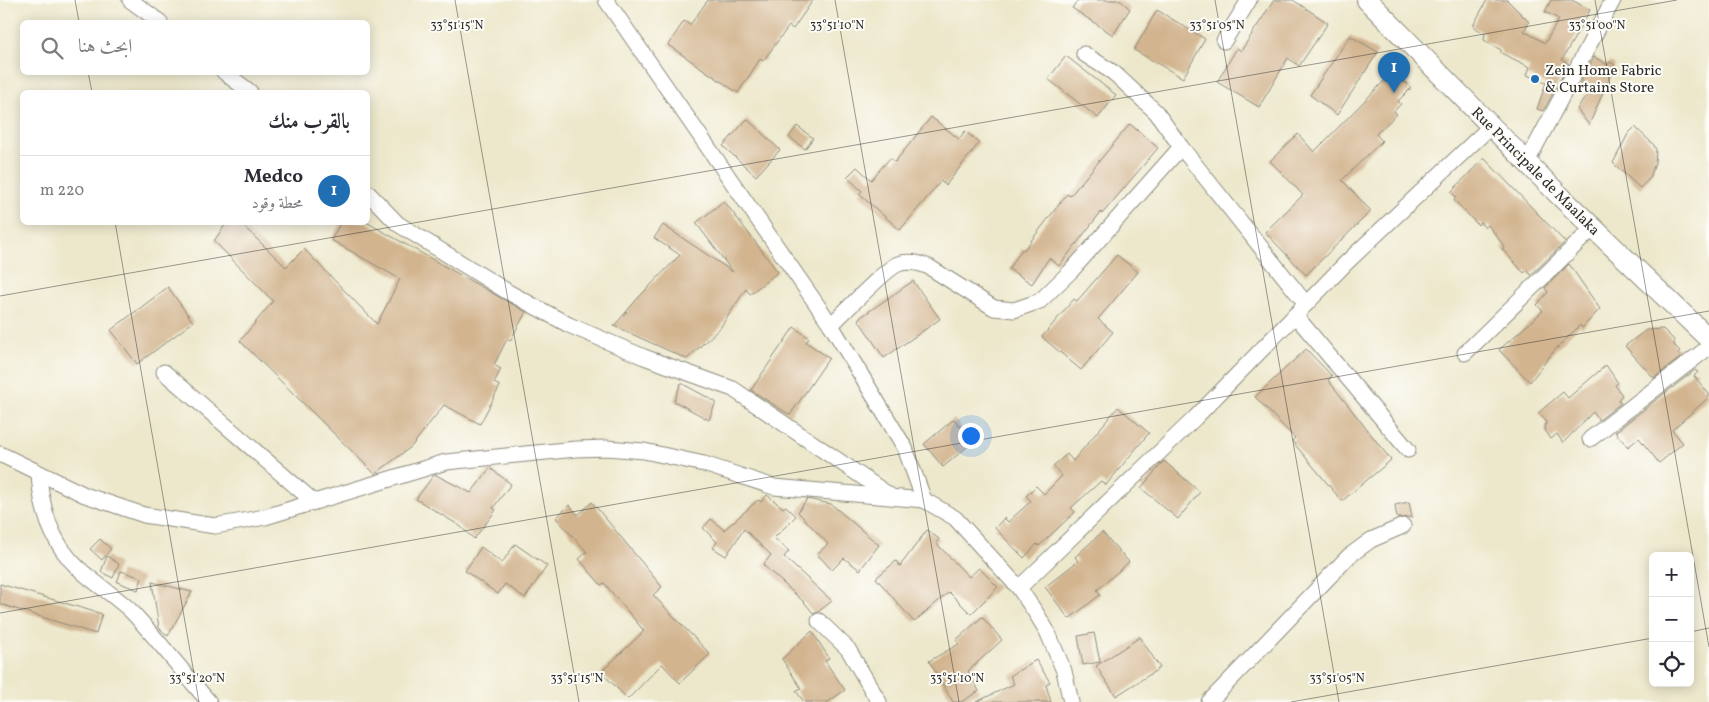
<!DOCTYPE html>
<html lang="ar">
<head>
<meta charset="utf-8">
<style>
  body { margin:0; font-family:Vollkorn,Amiri,serif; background:#f2f2f3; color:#2b2b33; direction:rtl }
  .controls { position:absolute; right:15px; bottom:15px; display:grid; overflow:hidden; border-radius:8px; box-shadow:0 2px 12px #0003 }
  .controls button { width:45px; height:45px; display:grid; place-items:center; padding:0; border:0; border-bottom:1px solid #e1e1e2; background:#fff; color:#2b2b33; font:25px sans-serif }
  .you { position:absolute; left:970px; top:435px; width:18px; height:18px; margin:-12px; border:4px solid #fff; border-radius:50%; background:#1a73e8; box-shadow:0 0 0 8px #1a73e833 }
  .badge { display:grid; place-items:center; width:32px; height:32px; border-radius:50%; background:#1f6fb2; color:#fff; font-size:16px; font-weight:700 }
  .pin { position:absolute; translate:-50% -41px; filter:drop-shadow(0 1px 2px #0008) }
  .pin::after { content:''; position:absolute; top:26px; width:18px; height:15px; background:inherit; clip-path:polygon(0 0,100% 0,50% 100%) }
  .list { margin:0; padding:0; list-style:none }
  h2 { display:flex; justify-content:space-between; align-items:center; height:65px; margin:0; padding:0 20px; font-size:21px }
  h2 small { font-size:16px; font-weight:400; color:#7c7c81 }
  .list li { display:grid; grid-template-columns:32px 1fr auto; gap:15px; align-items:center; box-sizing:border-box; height:70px; padding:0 20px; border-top:1px solid #e1e1e2 }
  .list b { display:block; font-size:19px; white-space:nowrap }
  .list p { margin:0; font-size:16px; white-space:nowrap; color:#7c7c81 }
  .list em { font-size:16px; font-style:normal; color:#7c7c81 }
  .icon { flex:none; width:28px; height:28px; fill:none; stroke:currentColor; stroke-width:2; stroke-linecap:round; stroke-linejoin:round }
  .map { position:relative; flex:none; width:1709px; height:702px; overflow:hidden; direction:ltr }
  .search { position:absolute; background:#fff; box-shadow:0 2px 12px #0003; left:20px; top:20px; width:350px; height:55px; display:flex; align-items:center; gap:12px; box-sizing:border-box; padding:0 18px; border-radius:8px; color:#7c7c81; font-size:19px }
  .panel { position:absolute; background:#fff; box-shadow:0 2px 12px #0003; left:20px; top:90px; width:350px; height:135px; border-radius:8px; direction:rtl }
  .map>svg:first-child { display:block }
  .building { fill:#d2b48e }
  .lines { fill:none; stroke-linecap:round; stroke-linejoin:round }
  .street-casing { stroke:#8c8a7c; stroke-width:17 }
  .secondary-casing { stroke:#8c8a7c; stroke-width:22 }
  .street { stroke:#fff; stroke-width:15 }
  .secondary { stroke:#fff; stroke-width:20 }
  .ticks { fill:none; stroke:#2b2b2b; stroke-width:1; stroke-opacity:0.45 }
  .poi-dot { fill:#1f6fb2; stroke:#fdfcf7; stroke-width:2 }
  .labels { text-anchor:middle; stroke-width:4; stroke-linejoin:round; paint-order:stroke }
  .poi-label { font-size:15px; fill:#2b2b2b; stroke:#fdfcf7; text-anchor:start }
  .street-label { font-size:15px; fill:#2b2b2b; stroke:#fdfcf7 }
  .ticks-label { font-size:12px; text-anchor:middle; fill:#2b2b2b; stroke:#fdfcf7; stroke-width:4; stroke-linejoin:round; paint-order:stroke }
</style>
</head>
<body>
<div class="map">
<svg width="1709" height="702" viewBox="0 0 1709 702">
  <rect width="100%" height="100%" fill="#fdfcf7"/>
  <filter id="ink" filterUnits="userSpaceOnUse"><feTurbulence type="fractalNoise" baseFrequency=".02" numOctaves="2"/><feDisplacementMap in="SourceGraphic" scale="10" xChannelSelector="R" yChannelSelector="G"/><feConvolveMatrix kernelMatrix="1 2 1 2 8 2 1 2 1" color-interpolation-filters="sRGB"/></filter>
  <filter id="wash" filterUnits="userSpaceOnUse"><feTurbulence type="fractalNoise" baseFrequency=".0096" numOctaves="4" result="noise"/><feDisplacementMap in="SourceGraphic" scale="20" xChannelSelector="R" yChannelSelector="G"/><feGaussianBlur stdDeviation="1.12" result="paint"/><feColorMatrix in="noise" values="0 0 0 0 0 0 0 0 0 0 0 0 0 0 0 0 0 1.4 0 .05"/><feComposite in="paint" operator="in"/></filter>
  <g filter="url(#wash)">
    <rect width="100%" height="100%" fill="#ede8cc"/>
    <g id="blocks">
      <g class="building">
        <polygon points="708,0 813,0 793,29 789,26 763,61 760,59 738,93 668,45 684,21 690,25"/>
        <polygon points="1078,0 1120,0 1130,9 1113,35 1072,8"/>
        <polygon points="1274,0 1293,0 1328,23 1299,66 1288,58 1259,107 1217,82 1237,48 1241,51"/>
        <polygon points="1487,0 1507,0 1529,22 1524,31 1545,43 1559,19 1545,12 1551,0 1572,0 1590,10 1562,60 1569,64 1543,111 1537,109 1546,83 1527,75 1530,67 1501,53 1501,50 1484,40 1485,34 1473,26"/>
        <polygon points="1157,10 1205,39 1183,78 1134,50"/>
        <polygon points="1350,36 1378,52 1337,115 1310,95"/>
        <polygon points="1066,56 1116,95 1098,118 1048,79"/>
        <polygon points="1594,57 1608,65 1610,62 1615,65 1589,125 1577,109 1591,89 1580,83"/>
        <polygon points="1394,71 1411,88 1398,101 1401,104 1394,111 1397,114 1376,134 1382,141 1342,180 1371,211 1306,275 1265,232 1303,195 1270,161 1298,134 1314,152"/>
        <polygon points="931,117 959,139 965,131 979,143 946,185 941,181 900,230 859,194 862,191 847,177 857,167 871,180 890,158 895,162"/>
        <polygon points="747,119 780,150 756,176 723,146"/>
        <polygon points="1130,124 1158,148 1102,214 1101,212 1059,266 1049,258 1032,284 1009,269 1022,249 1024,250 1067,194 1070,196"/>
        <polygon points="797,126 813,138 805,149 789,137"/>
        <polygon points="1635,127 1654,145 1656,150 1655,163 1650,178 1640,188 1613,163 1628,134"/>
        <polygon points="1484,158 1565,242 1531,275 1527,270 1524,273 1502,249 1504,246 1488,225 1485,228 1480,222 1478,225 1454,200 1456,197 1451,192"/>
        <polygon points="724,201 778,272 750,294 746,289 720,328 687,359 614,326 639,297 680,255 654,238 663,225 733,272 696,223"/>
        <polygon points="227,222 239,222 286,267 304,249 377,324 400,279 331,240 341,222 366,222 526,312 510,341 507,339 494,365 501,369 494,383 500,386 480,424 444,405 411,447 375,474 240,341 273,301 214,241"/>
        <polygon points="1117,255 1138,272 1098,319 1113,332 1081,370 1042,337 1074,299 1077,301"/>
        <polygon points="1569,264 1600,309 1582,328 1580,325 1554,351 1530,382 1499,350 1543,311 1537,305 1548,292 1545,288"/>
        <polygon points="913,281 940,319 884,358 858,319"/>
        <polygon points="168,287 193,322 137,364 111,330"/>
        <polygon points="794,327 809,338 806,342 829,358 790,415 751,390"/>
        <polygon points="1663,329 1674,340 1674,345 1680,351 1678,353 1681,357 1654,378 1625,346 1646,330"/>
        <polygon points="1306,349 1332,376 1328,380 1391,460 1342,501 1292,441 1295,438 1255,397"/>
        <polygon points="1606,365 1618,383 1615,385 1622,395 1618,400 1621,403 1599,420 1593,412 1563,443 1557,434 1551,439 1545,430 1546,421 1538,413 1563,392 1568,398"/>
        <polygon points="1695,370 1698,372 1694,376 1709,394 1709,397 1672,430 1683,443 1659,463 1639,438 1628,447 1615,432"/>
        <polygon points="681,383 716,402 709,420 674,401"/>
        <polygon points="1118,407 1149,433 1106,485 1101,481 1071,508 1075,512 1039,546 1037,544 1024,558 995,528 1004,518 1008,522 1031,501 1026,496 1036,486 1044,494 1062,476 1053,466 1067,454 1073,461"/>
        <polygon points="954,419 973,442 943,467 924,444"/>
        <polygon points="1164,461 1200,492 1178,519 1141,488"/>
        <polygon points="490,468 511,484 493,508 496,510 474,539 460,526 416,499 433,476 436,475 471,493"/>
        <polygon points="767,495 783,508 786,506 796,516 774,538 789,551 784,557 832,601 818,612 814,614 804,602 763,565 771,555 744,529 726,556 713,548 717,542 703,528 711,519 724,530 758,500 761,502"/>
        <polygon points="807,499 831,504 879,545 860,570 844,558 832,570 817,554 828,544 798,512"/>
        <polygon points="592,502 662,587 653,595 710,654 680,683 662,664 628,699 601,672 644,631 604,583 601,585 579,559 587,552 556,518 569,505 578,515"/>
        <polygon points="1409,502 1412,517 1397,518 1395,505"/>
        <polygon points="927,530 939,539 936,543 969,577 979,568 998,587 971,614 949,592 914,622 876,578 896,561 900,566"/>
        <polygon points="1102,532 1129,562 1097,590 1100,595 1069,619 1045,587 1078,561 1075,557"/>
        <polygon points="100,539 111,549 102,560 90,549"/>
        <polygon points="515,544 547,566 525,598 505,584 498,594 465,571 481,547 502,563"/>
        <polygon points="107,556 119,564 113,578 101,572"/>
        <polygon points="121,571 142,578 138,590 117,582"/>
        <polygon points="152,582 192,592 168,636 159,628"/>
        <polygon points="0,584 102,614 96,634 0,604"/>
        <polygon points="982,617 1002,640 968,671 979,691 961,702 953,702 929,661 959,644 956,640"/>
        <polygon points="812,631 829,658 825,661 845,690 828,702 804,702 796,691 801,688 782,659"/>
        <polygon points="1094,633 1100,662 1083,665 1078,636"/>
        <polygon points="1140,637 1160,668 1116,696 1096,666"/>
        <polygon points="1036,660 1050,682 1046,685 1051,702 976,702 1014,684 1010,676"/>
      </g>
    </g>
  </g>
  <g filter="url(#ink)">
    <use href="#blocks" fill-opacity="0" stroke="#8c8a7c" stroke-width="1"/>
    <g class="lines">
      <g class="street-casing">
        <g id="street">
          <polyline points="130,0 160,22"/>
          <polyline points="606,0 831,325 905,448 924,500 955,518 1019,588 1036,613 1047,631 1064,671 1071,702"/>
          <polyline points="1224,41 1249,0"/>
          <polyline points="1084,54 1114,73 1156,112 1181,147 1306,304"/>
          <polyline points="224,72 250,92"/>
          <polyline points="1527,162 1613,0"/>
          <polyline points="368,193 398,224 508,292 569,325 644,357 733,389 889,495"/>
          <polyline points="1295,315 1408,450"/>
          <path d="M831,325c14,-13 53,-55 67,-61 11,-4 22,-1 31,3l65,41 20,2 26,-9 32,-31 109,-123"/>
          <polyline points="1465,353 1593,228"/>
          <polyline points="164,372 314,502"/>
          <polyline points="1590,439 1709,347"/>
          <polyline points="0,454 85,495 144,515 215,526 265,517 446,462 576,449 607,448 644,451 704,464 774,487 924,500"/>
          <path d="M39,473c2,39 15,76 46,101 15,13 33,24 47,38 27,29 51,60 77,90"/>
          <polyline points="1019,588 1195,418 1346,263 1491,126"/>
          <polyline points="819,621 848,649 879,702"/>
          <polyline points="1209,702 1349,556 1371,540 1403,526"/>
        </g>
      </g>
      <g class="secondary-casing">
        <polyline id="secondary" points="1367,0 1558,194 1709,339"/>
      </g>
      <use href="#street" class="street"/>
      <use href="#secondary" class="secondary"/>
    </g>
  </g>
  <path class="ticks" d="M75,0l4,22M455,0l124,702M835,0l124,702M1215,0l124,702M1595,0l114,647M88,72l4,20M115,222l84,480M0,296l1677,-296M0,613l1709,-302M1690,632l19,-4M1291,702l362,-64"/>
  <circle class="poi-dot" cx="1535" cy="79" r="5"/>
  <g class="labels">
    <g class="poi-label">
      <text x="1545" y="75">Zein Home Fabric<tspan x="1545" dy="17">&amp; Curtains Store</tspan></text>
    </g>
    <g class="street-label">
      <text transform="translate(1536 171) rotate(45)" y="5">Rue Principale de Maalaka</text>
    </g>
  </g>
  <g class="ticks-label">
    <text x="457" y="29">33°51'15"N</text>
    <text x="837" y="29">33°51'10"N</text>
    <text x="1217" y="29">33°51'05"N</text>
    <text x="1597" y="29">33°51'00"N</text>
    <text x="197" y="682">33°51'20"N</text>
    <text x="577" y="682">33°51'15"N</text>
    <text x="957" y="682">33°51'10"N</text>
    <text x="1337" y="682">33°51'05"N</text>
  </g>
</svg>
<div class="controls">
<button>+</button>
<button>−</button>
<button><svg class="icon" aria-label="locate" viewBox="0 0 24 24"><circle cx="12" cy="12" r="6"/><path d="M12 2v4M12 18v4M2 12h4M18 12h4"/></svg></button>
</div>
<div class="you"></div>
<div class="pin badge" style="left:1394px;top:93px">1</div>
<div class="search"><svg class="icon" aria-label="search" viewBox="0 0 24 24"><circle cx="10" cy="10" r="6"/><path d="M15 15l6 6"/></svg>ابحث هنا</div>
<section class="panel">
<h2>بالقرب منك<small></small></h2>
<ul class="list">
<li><span class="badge">1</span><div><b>Medco</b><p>محطة وقود</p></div><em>220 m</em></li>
</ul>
</section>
</div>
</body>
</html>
